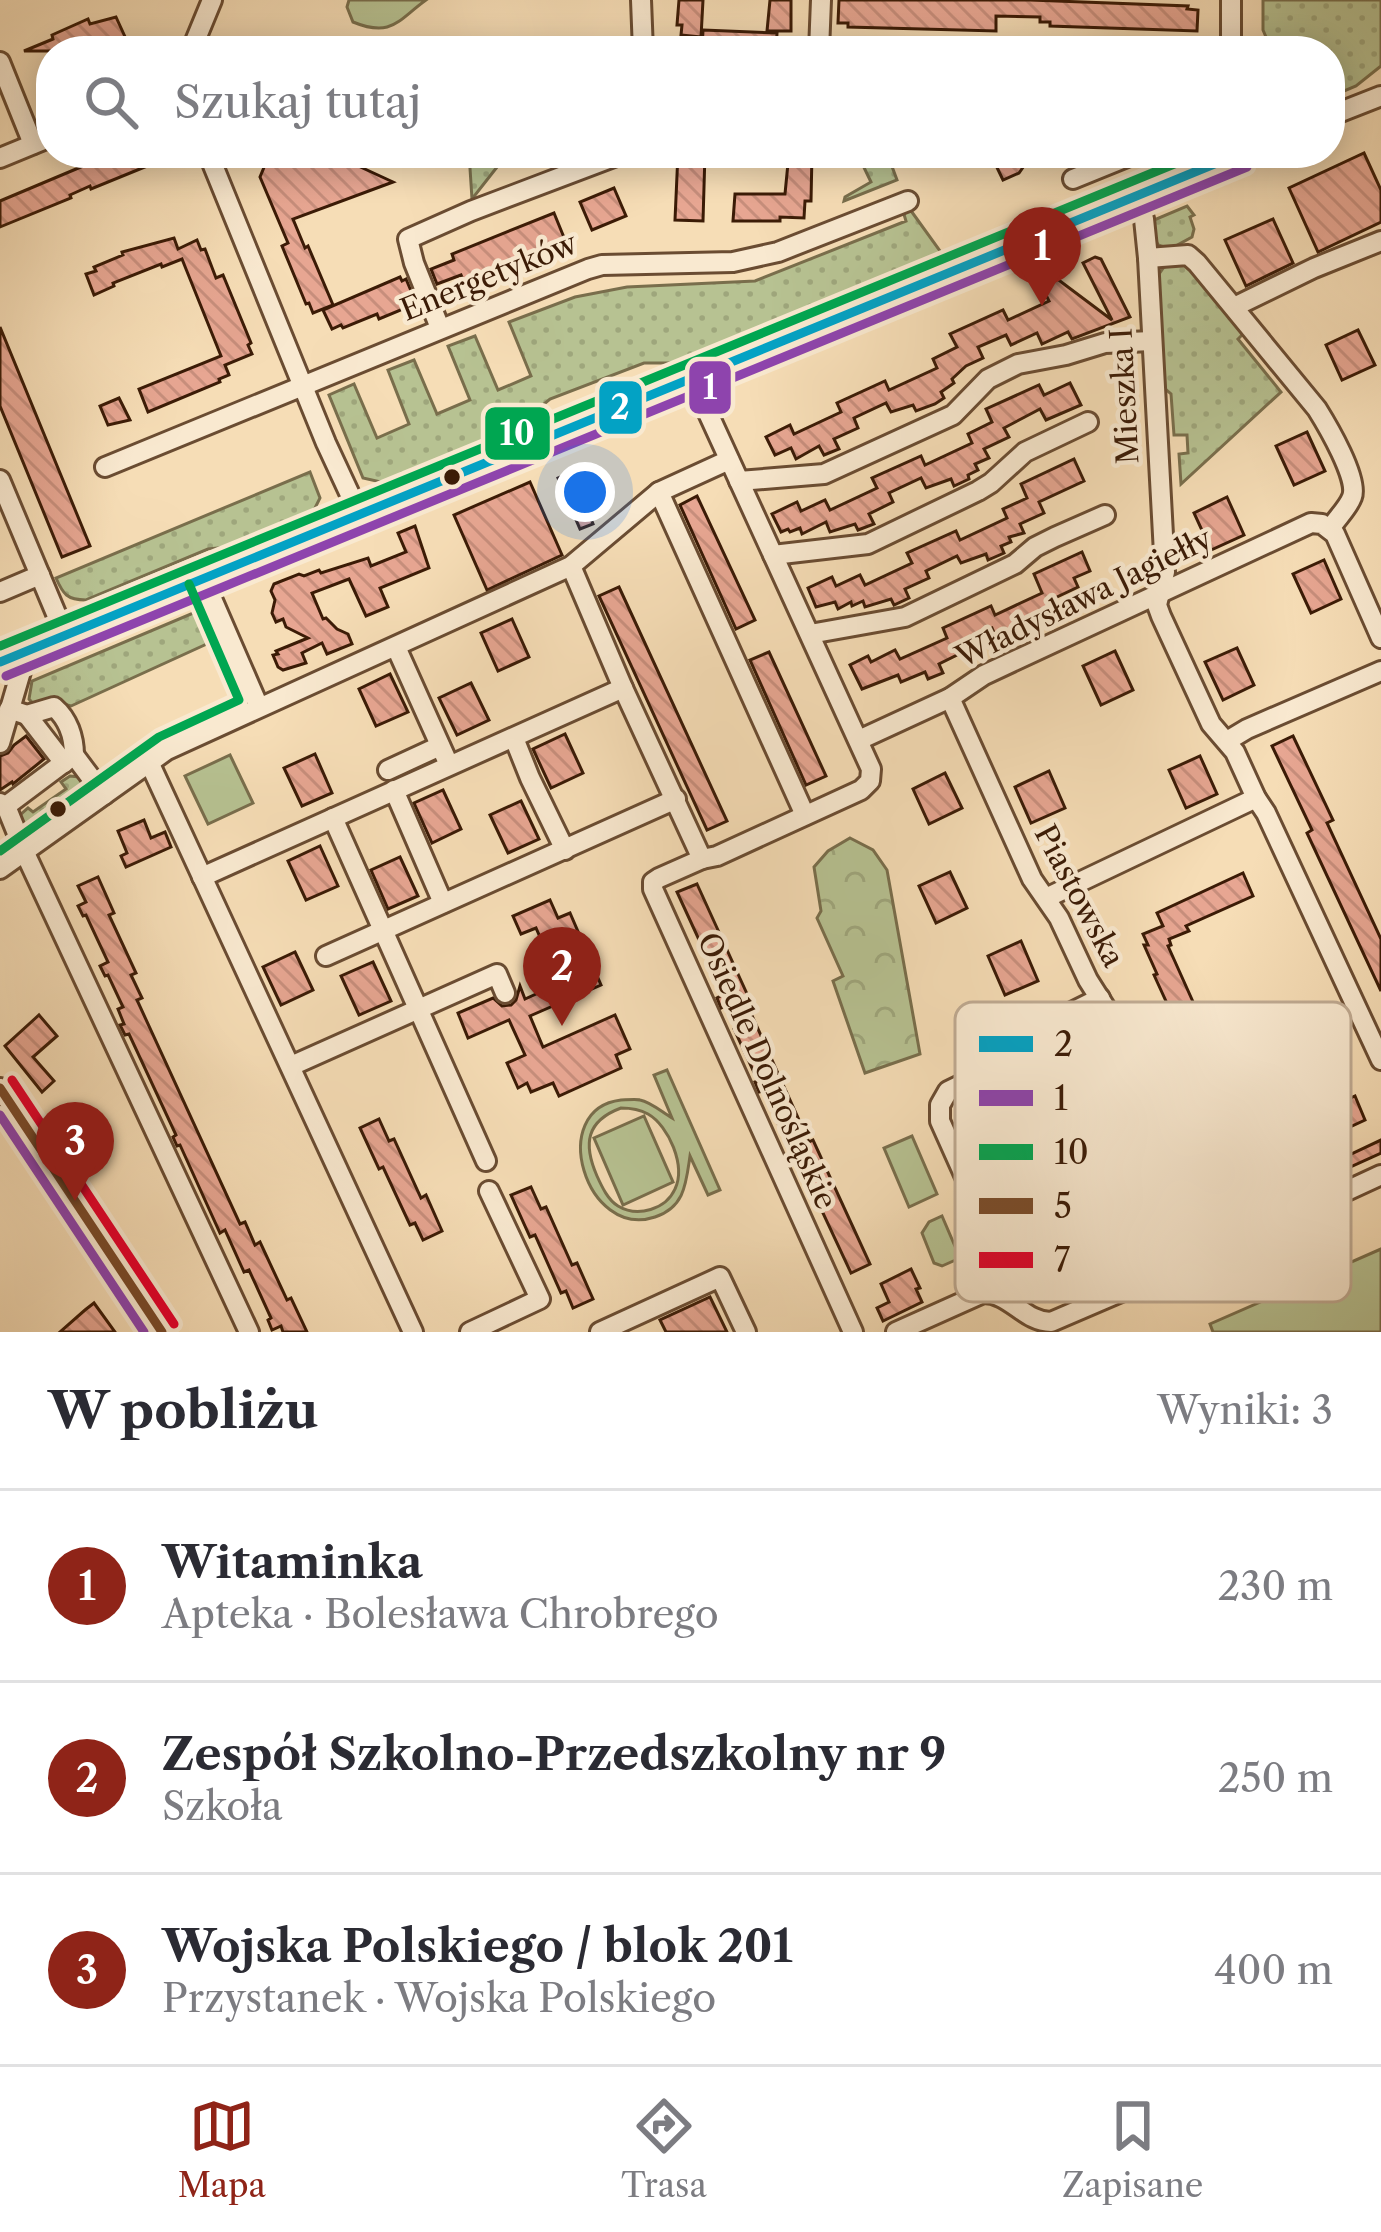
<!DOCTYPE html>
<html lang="pl">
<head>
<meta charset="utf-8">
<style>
  body { margin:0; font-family:"Libre Caslon Text",serif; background:#f2f2f3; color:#2b2b33 }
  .you { position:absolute; left:585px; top:492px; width:42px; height:42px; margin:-30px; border:9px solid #fff; border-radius:50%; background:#1a73e8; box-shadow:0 0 0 18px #1a73e833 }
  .badge { display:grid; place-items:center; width:78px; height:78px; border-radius:50%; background:#8f2418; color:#fff; font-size:39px; font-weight:700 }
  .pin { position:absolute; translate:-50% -99px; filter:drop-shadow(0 3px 6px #0008) }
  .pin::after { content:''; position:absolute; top:63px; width:42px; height:36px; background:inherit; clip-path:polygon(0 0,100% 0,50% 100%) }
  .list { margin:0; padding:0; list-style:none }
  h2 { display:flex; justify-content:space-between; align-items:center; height:156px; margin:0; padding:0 48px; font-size:51px }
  h2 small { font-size:39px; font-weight:400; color:#7c7c81 }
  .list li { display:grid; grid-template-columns:78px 1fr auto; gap:36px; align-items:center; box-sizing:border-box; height:192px; padding:0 48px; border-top:3px solid #e1e1e2 }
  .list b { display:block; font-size:45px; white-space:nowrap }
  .list p { margin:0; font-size:39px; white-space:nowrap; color:#7c7c81 }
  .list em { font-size:39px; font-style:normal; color:#7c7c81 }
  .icon { flex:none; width:66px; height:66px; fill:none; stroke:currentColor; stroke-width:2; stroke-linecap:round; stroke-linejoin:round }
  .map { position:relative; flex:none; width:1381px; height:1332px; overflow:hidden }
  .search { position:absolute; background:#fff; box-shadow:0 6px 30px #0003; left:36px; right:36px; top:36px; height:132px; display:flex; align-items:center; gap:30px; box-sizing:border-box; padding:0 42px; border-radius:48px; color:#7c7c81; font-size:45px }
  .sheet { height:732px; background:#fff }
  nav { display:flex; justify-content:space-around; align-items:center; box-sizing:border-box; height:168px; border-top:3px solid #e1e1e2; background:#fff; font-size:33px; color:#7c7c81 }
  nav a { display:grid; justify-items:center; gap:6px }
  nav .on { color:#8f2418 }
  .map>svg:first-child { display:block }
  .grass { fill:url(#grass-dots); stroke:#796e4c; stroke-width:3 }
  .forest { fill:url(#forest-crowns); stroke:#796e4c; stroke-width:3 }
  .park { fill:#b7c292; stroke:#796e4c; stroke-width:3; fill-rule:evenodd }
  .building { fill:url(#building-back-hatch); stroke:#3b1b06; stroke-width:3 }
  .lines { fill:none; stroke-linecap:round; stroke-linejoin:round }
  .minor-casing { stroke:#6a4c32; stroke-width:24 }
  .minor { stroke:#f9e9d0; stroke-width:18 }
  .bus-1-casing { stroke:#f9e9d0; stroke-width:18 }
  .bus-2-casing { stroke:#f9e9d0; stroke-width:18 }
  .bus-3-casing { stroke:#f9e9d0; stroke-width:18 }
  .bus-4-casing { stroke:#f9e9d0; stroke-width:18 }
  .bus-5-casing { stroke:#f9e9d0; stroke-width:18 }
  .bus-1 { stroke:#03a2c4; stroke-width:9 }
  .bus-2 { stroke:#8e44ad; stroke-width:9 }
  .bus-3 { stroke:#00a651; stroke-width:9 }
  .bus-4 { stroke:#7a4b2a; stroke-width:9 }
  .bus-5 { stroke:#e4002b; stroke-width:9 }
  .bus-dot { fill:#3b1b06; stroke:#f9e9d0; stroke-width:4.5 }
  .labels { text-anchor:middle; stroke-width:9; stroke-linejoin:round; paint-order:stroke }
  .street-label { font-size:30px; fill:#3b1b06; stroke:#f9e9d0 }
  .key { fill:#f9e9d0; stroke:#c0ab93; stroke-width:3 }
  .key-label { font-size:33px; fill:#3b1b06 }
  .line-badge { stroke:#f9e9d0; stroke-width:4.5 }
  .badge-label { font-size:33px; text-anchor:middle; font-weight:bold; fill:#fff }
</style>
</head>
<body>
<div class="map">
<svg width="1381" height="1332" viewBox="0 0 1381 1332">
  <defs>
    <pattern id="grass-dots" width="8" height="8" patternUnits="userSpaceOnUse" patternTransform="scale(3)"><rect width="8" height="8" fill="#b7c292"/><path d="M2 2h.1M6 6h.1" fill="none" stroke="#9ea67c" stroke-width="1.8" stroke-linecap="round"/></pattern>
    <pattern id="forest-crowns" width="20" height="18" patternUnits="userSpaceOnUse" patternTransform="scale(3)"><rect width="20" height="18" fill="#b7c292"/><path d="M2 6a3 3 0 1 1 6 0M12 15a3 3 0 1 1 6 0" fill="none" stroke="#9ea67c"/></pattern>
    <pattern id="building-back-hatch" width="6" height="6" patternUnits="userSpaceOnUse" patternTransform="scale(3)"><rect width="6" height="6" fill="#e7a692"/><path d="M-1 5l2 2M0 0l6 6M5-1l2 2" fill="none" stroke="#c78e7c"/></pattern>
  </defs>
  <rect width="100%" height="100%" fill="#f6ddb6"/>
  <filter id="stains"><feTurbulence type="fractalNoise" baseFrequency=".00167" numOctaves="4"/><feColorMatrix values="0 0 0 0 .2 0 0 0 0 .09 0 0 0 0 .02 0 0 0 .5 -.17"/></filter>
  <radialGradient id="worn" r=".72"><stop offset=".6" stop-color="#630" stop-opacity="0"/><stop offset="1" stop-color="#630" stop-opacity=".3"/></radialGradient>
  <g class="grass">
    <polygon points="1263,0 1381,0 1381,66 1356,86 1330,97 1330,51 1272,51 1263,30"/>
    <polygon points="469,153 508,153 472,199"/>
    <polygon points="857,153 887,153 897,180 844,201 845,197 871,182"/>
    <polygon points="1187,206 1194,215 1190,217 1194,229 1192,237 1170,249 1158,245 1154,236 1154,220"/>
    <polygon points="909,208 943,255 678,363 644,363 550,399 510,432 385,483 363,478 329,395 354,384 377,438 409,424 388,370 414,360 437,414 470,400 448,346 475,336 498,390 531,376 509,322 575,297 627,287 755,281 906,221 903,211"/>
    <polygon points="1180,263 1190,265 1246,331 1238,339 1281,392 1181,484 1179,454 1188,453 1187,435 1174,435 1171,394 1162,386 1157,277 1164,267"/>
    <path d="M310,472l10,26 -7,14 -85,35 -20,2 -122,51c-19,0 -23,-6 -30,-22z"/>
    <polygon points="170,601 173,613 32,671 46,657 109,632 135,615"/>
    <polygon points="198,611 211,642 71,706 49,700 33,704 29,699 32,681"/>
    <polygon points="70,776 79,777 87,788 87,799 38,834 25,831 19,816 28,808 33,812 66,789 61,782"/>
  </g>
  <polygon class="forest" points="850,838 873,850 887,870 920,1054 865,1073 833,981 843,976 817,918 821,911 814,867 828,851"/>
  <g class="park">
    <path d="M349,0h77c-28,20 -34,38 -73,22l-6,-15z"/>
    <polygon points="230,755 253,803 208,824 185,776"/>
    <path d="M667,1070l53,120 -12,5 -18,-39c-4,27 -5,51 -35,61 -69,23 -109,-108 -34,-117 3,0 16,-1 19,0 11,2 23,13 32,18l-18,-43zM621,1108c10,0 18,1 27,6 21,12 38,52 27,75 -9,20 -37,29 -57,17 -10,-6 -16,-19 -21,-30 -14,-32 -11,-55 24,-68z"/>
    <polygon points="644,1116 673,1182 623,1205 594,1138"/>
    <polygon points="912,1136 937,1194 909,1207 884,1148"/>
    <polygon points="942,1216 960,1258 942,1266 934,1263 922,1233 929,1222"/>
    <polygon points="1381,1249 1381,1332 1213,1332 1210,1324"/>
  </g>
  <g class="building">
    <polygon points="679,0 703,0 701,37 681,35 682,25 677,25"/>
    <polygon points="770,0 791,0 791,31 767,31"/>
    <polygon points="839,0 1030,0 1188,6 1187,9 1198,10 1197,31 1050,26 1050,22 1040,22 1040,17 996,16 996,31 848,27 848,23 838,23"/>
    <polygon points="116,17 126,39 114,44 116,51 101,51 97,43 78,51 24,51 53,39 52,35 88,19 90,24"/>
    <polygon points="703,30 777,33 776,51 702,51"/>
    <polygon points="104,153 179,153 91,189 90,186 70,195 71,198 0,227 0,201 88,164 86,161"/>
    <polygon points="270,153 330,153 393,182 293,219 305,248 308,246 333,305 313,313 309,303 306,304 282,246 288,243 260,177"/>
    <polygon points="678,153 705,153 703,221 675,220"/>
    <polygon points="789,153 812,153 811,201 805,201 804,218 780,217 780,221 733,221 735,194 785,194"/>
    <polygon points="990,153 1033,153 1019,173 1003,180"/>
    <polygon points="1364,153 1381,190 1381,222 1318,252 1289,188"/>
    <polygon points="614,188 626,216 592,230 580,202"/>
    <polygon points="554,213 565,240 464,282 461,275 437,284 431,269 454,260 452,254"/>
    <polygon points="1273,219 1293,263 1246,286 1225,240"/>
    <polygon points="174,238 178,249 197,240 201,250 205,249 216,278 223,275 251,343 248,345 252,354 225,365 229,375 219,379 220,382 148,412 139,389 221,356 186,269 182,259 162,267 161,264 113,283 114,286 94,295 86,274 96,271 94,267 123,255 122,252"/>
    <polygon points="1095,257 1101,259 1130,317 1072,339 1068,332 1042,344 1037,333 1011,345 1006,335 978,347 983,358 966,366 952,379 954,383 941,392 944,398 935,404 916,411 913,405 891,412 886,403 854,418 858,428 834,439 839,449 824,455 819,446 796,459 791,448 775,455 766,437 790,425 794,434 841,412 837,403 885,381 889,390 937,368 933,359 957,347 950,334 1003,310 1008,320 1049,301 1041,285 1056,278 1112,320 1083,263"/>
    <polygon points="400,277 402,281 406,279 414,298 406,302 408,307 379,319 377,314 343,328 341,325 332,329 323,310"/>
    <polygon points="0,327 90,546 62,557 0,406"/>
    <polygon points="1358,330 1375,365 1342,380 1326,345"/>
    <polygon points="1070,383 1081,405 1046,420 1040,409 1004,428 1009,437 984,449 989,458 975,464 978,470 968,475 969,479 954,486 951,479 926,488 921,478 889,493 893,502 869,514 874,524 858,530 855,524 830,532 826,522 802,534 800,528 790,532 788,529 781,532 772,514 797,502 801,511 825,500 830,510 877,488 872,478 921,456 925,465 972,443 968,434 992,422 986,409 1039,385 1044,395"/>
    <polygon points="119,398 130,420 108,425 100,406"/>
    <polygon points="1307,432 1325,471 1294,485 1276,446"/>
    <polygon points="1074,459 1084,481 1039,502 1044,513 1020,524 1024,533 1009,537 1011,542 1001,546 1004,553 988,560 986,554 961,563 957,556 926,571 929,578 905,589 909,598 894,605 891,599 865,607 863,601 852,606 851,602 838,609 835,602 816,607 808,588 832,577 836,586 860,575 865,585 912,563 907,553 956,531 960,540 1007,518 1003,509 1027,498 1021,484"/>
    <polygon points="584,467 597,496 584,502 593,524 580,529 558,478"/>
    <polygon points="530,482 562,555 487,590 454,515"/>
    <polygon points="697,496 755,620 736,629 680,505"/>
    <polygon points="1227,497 1244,535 1211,550 1194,513"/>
    <polygon points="415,526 429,568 380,588 388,607 366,616 349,579 312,593 323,619 326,618 337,629 348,634 352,644 327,654 322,643 302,653 306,663 283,670 278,667 273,655 278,654 276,651 308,638 286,627 283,619 276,622 272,613 275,600 271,591 274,584 299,574 304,576 319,570 321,573 368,558 371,566 406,552 398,533"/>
    <polygon points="1082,552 1090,571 1074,578 1078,587 1055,598 1059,607 1034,619 1038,628 1024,634 1022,629 1012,634 1010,630 996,637 992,628 959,643 963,652 939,664 943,673 928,679 925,672 901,682 898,675 862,689 850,665 868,656 871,662 895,650 900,659 947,638 943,628 991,606 995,615 1042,593 1034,574"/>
    <polygon points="1324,560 1341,599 1311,613 1293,574"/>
    <polygon points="619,587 727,821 707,830 599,596"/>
    <polygon points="512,619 529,657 498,671 481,633"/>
    <polygon points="1237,648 1254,685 1223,700 1205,662"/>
    <polygon points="1115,651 1133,690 1101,705 1083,666"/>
    <polygon points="769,652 826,776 806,785 750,660"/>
    <polygon points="390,674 408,712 376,726 359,689"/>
    <polygon points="471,683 489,720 457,735 439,698"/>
    <polygon points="565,734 583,773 551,788 533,749"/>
    <polygon points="26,736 44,759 13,784 12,782 0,790 0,756 8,753 14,745"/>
    <polygon points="1293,736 1333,820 1327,823 1381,939 1381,991 1307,833 1312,830 1272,746"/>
    <polygon points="315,754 332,793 302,806 284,768"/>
    <polygon points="1200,756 1217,794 1186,808 1169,770"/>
    <polygon points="1049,771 1065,808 1031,823 1015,787"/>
    <polygon points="945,773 962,808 929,824 913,789"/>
    <polygon points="443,790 461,829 432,843 414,803"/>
    <polygon points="521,801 539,839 508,853 490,815"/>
    <polygon points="144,820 151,838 165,832 171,847 126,867 121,856 127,853 118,831"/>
    <polygon points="320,846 338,886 306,900 288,861"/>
    <polygon points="400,857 418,896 388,909 371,870"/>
    <polygon points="950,872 967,908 936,923 919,886"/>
    <polygon points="1243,873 1253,896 1186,926 1189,931 1169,939 1171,945 1168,946 1198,1013 1176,1023 1154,975 1157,974 1144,945 1148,945 1143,934 1163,926 1157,913"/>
    <polygon points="98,877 114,913 109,915 136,973 131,975 142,998 137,1000 240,1224 245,1222 255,1245 260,1242 287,1300 291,1298 307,1332 283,1332 281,1326 272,1330 268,1320 271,1318 249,1270 244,1272 225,1230 220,1233 180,1145 177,1146 173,1137 176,1135 129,1034 125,1035 120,1025 124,1024 118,1009 123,1007 108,975 105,976 100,966 108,962 86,915 83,916 78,906 86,902 78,886"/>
    <polygon points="697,884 753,1007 749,1009 809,1142 813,1140 870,1264 851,1273 802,1168 799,1169 763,1091 759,1092 755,1082 758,1081 734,1029 738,1027 728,1004 721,1008 717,998 724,994 677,892"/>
    <polygon points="550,900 558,918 570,913 601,985 530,1016 543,1047 615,1015 630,1049 616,1055 621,1068 559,1096 553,1083 531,1092 527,1083 518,1088 507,1063 525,1055 509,1020 468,1038 458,1013 493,998 502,1006 511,1005 516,1000 520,986 525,999 560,983 536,928 521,934 513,916"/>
    <polygon points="1021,941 1038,981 1005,995 988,956"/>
    <polygon points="295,952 313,990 281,1005 263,967"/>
    <polygon points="373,962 391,1001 359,1015 341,976"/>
    <polygon points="39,1015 57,1036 33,1057 54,1081 42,1092 5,1046"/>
    <polygon points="1355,1096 1365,1120 1233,1181 1222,1157"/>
    <polygon points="379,1119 389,1141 394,1139 421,1198 426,1195 442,1231 423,1240 415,1223 410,1225 383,1167 379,1169 360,1128"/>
    <polygon points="1381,1140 1381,1153 1348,1168 1343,1158"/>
    <polygon points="531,1187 541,1209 546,1207 572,1265 577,1263 593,1299 573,1308 566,1291 561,1293 535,1235 530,1237 511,1195"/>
    <polygon points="911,1269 920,1288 916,1289 922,1302 883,1321 877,1308 889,1302 881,1284"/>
    <polygon points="710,1297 727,1332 666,1332 660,1320"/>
    <polygon points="94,1303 115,1332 60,1332 85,1310"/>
  </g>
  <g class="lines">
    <g class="minor-casing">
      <g id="minor">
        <polyline points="641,0 643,51"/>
        <polyline points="191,51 212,0"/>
        <polyline points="819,51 821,0"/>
        <polyline points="1231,51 1231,0"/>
        <polyline points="0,62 33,144"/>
        <polyline points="1330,116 1381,96"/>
        <polyline points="208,153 326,443 359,514"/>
        <polyline points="0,158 51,137"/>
        <polyline points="1073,179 1137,153"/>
        <polyline points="1137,196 1144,219 1148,258 1165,572 1157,605 1161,616 1211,724 1235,752 1256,798 1266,813 1381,1060"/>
        <path d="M1148,258l40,-3 9,8 120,146c10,16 42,70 35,88 -4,11 -16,22 -22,32"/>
        <polyline points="1234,307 1314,268 1381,241"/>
        <polyline points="440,328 414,263 408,239 471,211 624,153"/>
        <polyline points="692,378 871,769 870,781 861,790 717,856 702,859 659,878 653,882 653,889 853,1332"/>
        <polyline points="105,467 588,269 602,265 733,262 778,252 908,201"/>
        <polyline points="0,480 65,635"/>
        <polyline points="739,481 824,474 953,415 988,379 1018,364 1066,355 1105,343 1152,341"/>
        <polyline points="659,492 805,815"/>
        <polyline points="773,555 868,544 978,491 991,483 1025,452 1088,422"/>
        <polyline points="571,566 623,688 702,859"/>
        <polyline points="203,578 259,707"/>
        <polyline points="0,592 40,575"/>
        <polyline points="810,634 905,617 1015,564 1035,547 1055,537 1105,515"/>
        <polyline points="396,647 449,765"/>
        <polyline points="0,662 1241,153"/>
        <polyline points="950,698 1032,879 1059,918 1088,980 1119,1029 1221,1249"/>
        <polyline points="27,715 64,763"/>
        <polyline points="514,738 530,778 565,850"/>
        <polyline points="859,740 950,698 984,675 1311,523 1322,524 1335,534 1381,638"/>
        <polyline points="1227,741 1247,729 1381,671"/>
        <polyline points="0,743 27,651"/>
        <polyline points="74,755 104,795"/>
        <polyline points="149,762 413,1332"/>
        <polyline points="388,770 440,746"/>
        <polyline points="394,790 443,903"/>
        <polyline points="0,803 6,806 25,853 249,1332"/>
        <path d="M6,806l68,-51c0,-18 -6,-36 -20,-48l-27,8 -18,-6"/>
        <polyline points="333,818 486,1161"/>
        <polyline points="0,869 167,750 571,566 659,492 729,460"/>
        <polyline points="202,877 623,688"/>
        <polyline points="1046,898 1256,798"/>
        <polyline points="326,956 676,799"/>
        <polyline points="1100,998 1032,1032 1022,1040 1024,1054 1133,1286"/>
        <polyline points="291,1066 497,974 505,993"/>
        <polyline points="0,1088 162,1332"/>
        <polyline points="995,1293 1005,1275 1005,1266 940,1121 940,1105 948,1091 1024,1054"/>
        <polyline points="470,1332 540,1299 489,1191"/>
        <polyline points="600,1332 720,1277 746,1332"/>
        <path d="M896,1332l87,-39c28,0 41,29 68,29l170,-73 160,-74"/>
      </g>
    </g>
    <use href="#minor" class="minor"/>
    <g class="bus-1-casing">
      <polyline id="bus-1" points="0,662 1241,153"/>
    </g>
    <g class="bus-2-casing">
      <g id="bus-2">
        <polyline points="6,676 1247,167"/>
        <polyline points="0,1115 144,1332"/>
      </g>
    </g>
    <g class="bus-3-casing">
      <g id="bus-3">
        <polyline points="0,646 1201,153"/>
        <polyline points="0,851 159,737 239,700 189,584"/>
      </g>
    </g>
    <g class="bus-4-casing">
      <polyline id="bus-4" points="0,1088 162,1332"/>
    </g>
    <g class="bus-5-casing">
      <polyline id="bus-5" points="12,1080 174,1324"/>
    </g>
    <use href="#bus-1" class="bus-1"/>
    <use href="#bus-2" class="bus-2"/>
    <use href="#bus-3" class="bus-3"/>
    <use href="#bus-4" class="bus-4"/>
    <use href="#bus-5" class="bus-5"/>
  </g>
  <g class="bus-dot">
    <circle cx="452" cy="477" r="10"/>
    <circle cx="58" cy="809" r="10"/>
  </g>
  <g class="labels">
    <g class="street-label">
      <text transform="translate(489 277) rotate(-22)" y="10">Energetyków</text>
      <text transform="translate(1125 396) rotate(-93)" y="10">Mieszka I</text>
      <text transform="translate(1084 598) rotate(-26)" y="10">Władysława Jagiełły</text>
      <text transform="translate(1079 896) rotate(62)" y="10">Piastowska</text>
      <text transform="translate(767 1071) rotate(66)" y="10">Osiedle Dolnośląskie</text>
    </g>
  </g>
  <rect x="955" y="1002" width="396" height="300" rx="18" class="key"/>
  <rect x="979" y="1036" width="54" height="16" fill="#03a2c4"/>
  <rect x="979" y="1090" width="54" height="16" fill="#8e44ad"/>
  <rect x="979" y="1144" width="54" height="16" fill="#00a651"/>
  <rect x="979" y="1198" width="54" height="16" fill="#7a4b2a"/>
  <rect x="979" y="1252" width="54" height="16" fill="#e4002b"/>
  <g class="key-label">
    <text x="1054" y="1056">2</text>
    <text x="1054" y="1110">1</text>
    <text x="1054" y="1164">10</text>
    <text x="1054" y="1218">5</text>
    <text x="1054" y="1272">7</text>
  </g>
  <g class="line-badge">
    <rect x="687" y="359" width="46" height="57" rx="12" fill="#8e44ad"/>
    <rect x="597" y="379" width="47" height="57" rx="12" fill="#03a2c4"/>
    <rect x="483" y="405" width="69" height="57" rx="12" fill="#00a651"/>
  </g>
  <g class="badge-label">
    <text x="710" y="399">1</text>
    <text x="620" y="419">2</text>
    <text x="517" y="445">10</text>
  </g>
  <rect width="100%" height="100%" filter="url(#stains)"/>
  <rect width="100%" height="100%" fill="url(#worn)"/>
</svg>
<div class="you"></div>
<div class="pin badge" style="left:1042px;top:306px">1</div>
<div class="pin badge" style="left:562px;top:1026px">2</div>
<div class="pin badge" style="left:75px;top:1201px">3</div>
<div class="search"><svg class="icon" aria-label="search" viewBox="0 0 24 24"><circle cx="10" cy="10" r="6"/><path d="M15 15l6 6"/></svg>Szukaj tutaj</div>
</div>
<section class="sheet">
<h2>W pobliżu<small>Wyniki: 3</small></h2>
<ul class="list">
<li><span class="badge">1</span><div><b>Witaminka</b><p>Apteka · Bolesława Chrobrego</p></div><em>230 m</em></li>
<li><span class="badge">2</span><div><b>Zespół Szkolno-Przedszkolny nr 9</b><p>Szkoła</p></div><em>250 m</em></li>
<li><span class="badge">3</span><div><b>Wojska Polskiego / blok 201</b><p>Przystanek · Wojska Polskiego</p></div><em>400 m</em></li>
</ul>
</section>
<nav>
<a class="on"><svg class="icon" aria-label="map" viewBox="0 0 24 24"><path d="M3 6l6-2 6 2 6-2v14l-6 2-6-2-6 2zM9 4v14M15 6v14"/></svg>Mapa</a>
<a><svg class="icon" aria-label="directions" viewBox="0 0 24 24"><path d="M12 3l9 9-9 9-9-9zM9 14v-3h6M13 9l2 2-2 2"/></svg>Trasa</a>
<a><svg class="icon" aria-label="saved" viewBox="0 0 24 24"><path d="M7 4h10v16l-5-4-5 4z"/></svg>Zapisane</a>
</nav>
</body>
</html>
